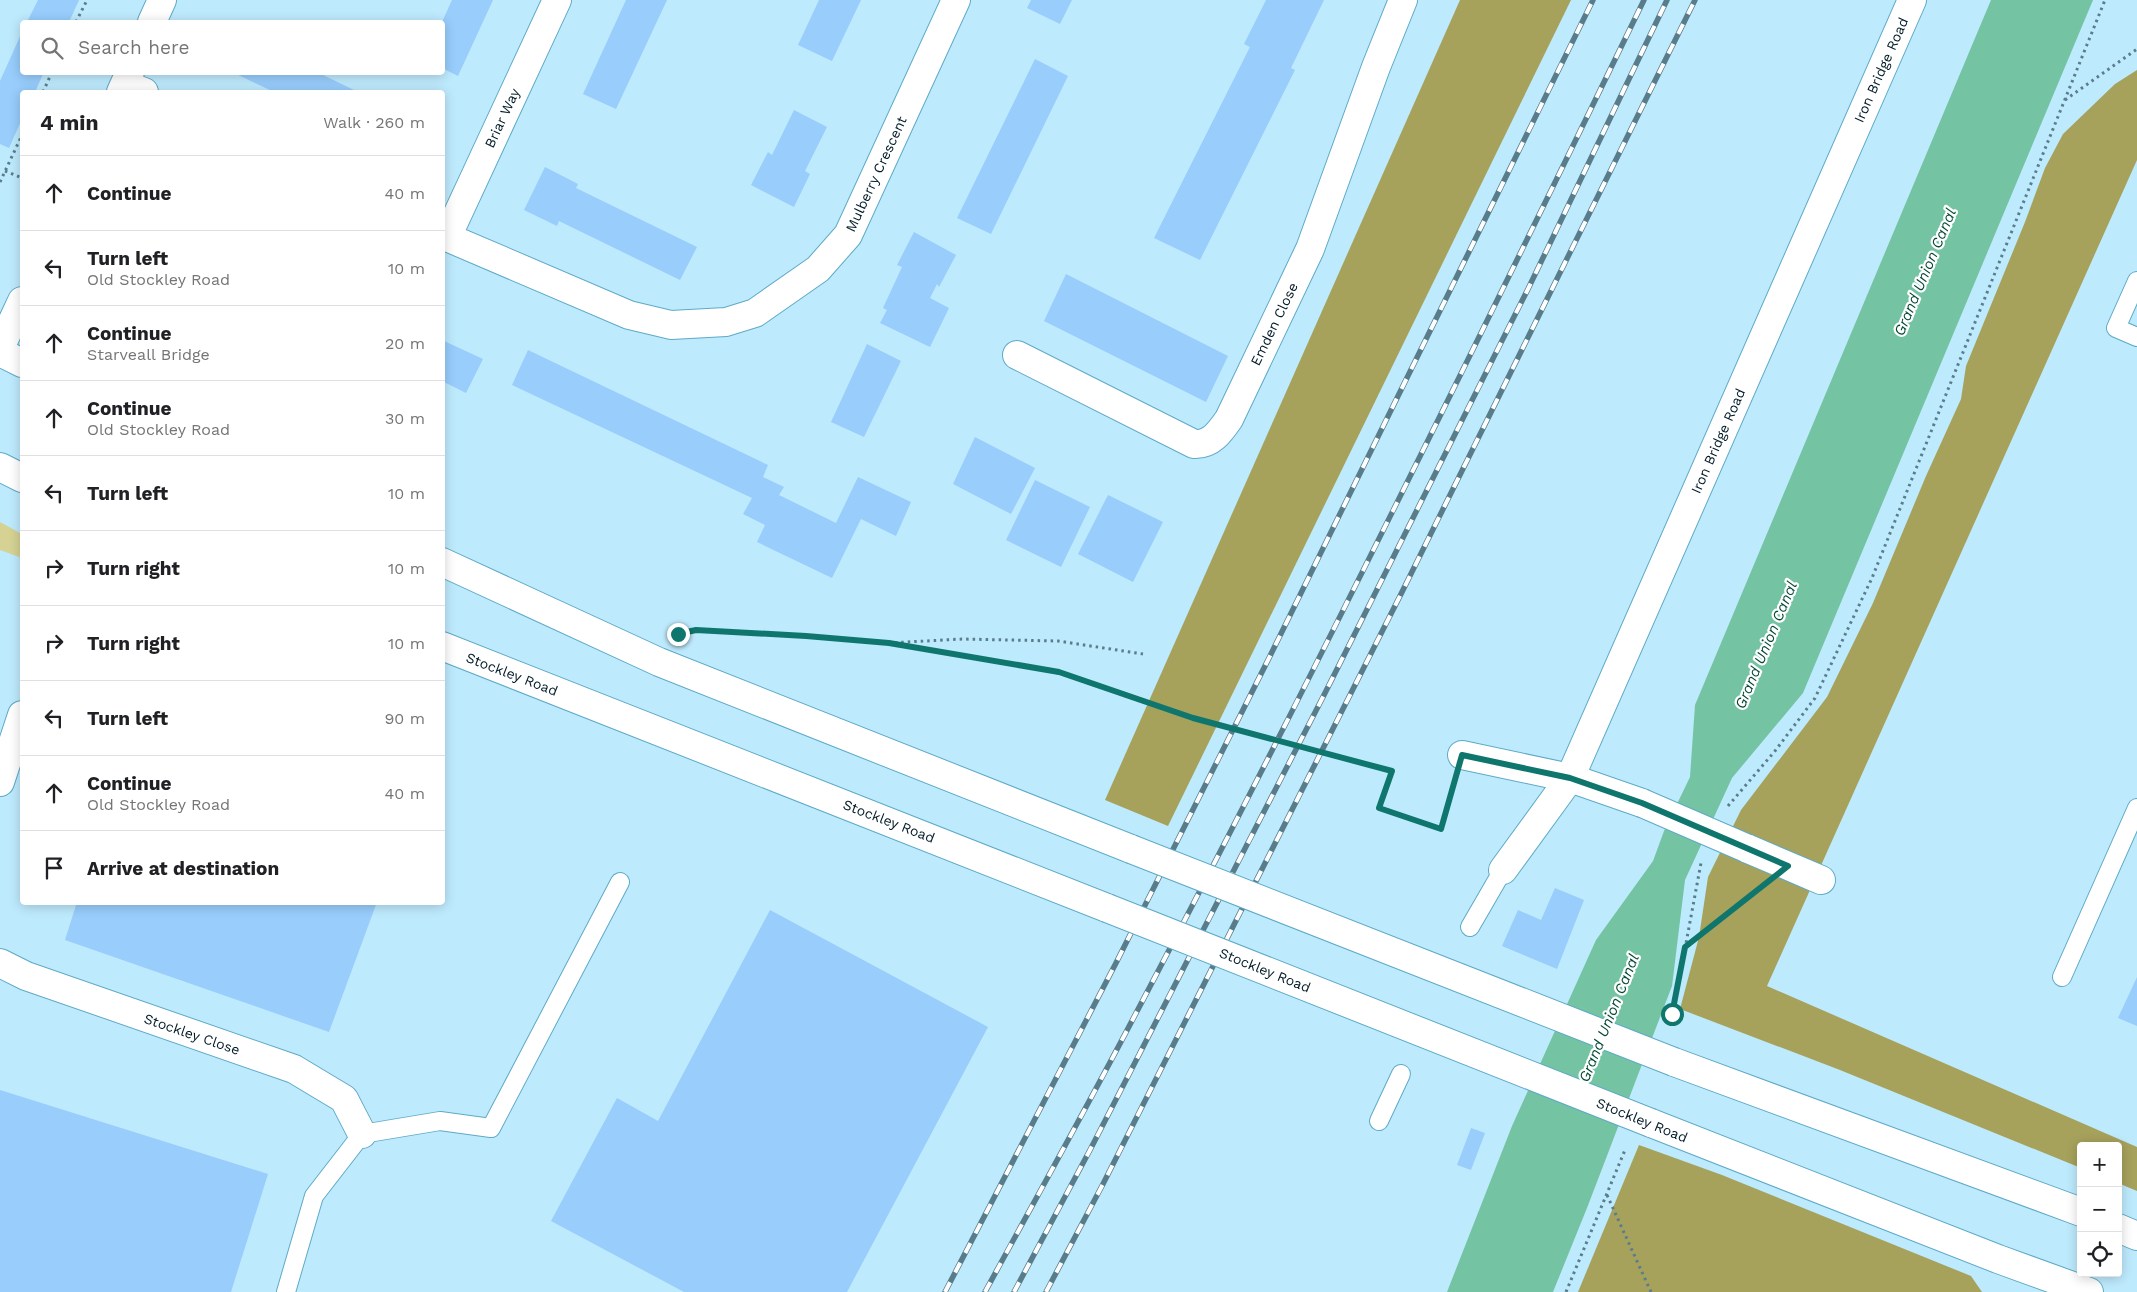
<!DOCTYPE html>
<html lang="en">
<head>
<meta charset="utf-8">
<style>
  body { margin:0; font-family:"Work Sans",sans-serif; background:#f6f6f6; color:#202124 }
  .controls { position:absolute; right:15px; bottom:15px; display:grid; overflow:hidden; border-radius:5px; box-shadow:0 2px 12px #0003 }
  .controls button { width:45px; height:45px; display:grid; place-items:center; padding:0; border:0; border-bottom:1px solid #e0e0e0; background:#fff; color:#202124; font:25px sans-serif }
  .stop { position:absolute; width:15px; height:15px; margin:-11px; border:4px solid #0f766e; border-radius:50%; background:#fff }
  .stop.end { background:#0f766e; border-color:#fff; box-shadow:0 1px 5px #0008 }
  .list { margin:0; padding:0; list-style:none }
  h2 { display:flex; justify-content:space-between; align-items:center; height:65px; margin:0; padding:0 20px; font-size:21px }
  h2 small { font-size:16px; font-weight:400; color:#757577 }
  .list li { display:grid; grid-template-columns:32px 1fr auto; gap:15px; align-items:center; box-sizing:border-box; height:75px; padding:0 20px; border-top:1px solid #e0e0e0 }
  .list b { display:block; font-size:19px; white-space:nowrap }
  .list p { margin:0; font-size:16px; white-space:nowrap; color:#757577 }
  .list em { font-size:16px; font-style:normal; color:#757577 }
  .icon { flex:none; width:28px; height:28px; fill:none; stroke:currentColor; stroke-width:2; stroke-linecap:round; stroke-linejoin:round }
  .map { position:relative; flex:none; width:2137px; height:1292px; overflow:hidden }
  .search { position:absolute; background:#fff; box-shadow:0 2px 12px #0003; left:20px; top:20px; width:425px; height:55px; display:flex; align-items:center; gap:12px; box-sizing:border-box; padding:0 18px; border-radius:5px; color:#757577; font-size:19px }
  .panel { position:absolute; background:#fff; box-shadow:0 2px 12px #0003; left:20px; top:90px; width:425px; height:815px; border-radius:5px }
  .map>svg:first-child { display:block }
  .green { fill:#d5d294 }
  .forest { fill:#a6a15b }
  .water { fill:#74c3a2 }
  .building { fill:#98cdfc }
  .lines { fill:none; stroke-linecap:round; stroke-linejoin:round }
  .lane-casing { stroke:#5eaac7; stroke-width:20 }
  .street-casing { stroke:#5eaac7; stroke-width:30 }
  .secondary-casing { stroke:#5eaac7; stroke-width:30 }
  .primary-casing { stroke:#5eaac7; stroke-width:30 }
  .path { stroke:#5a7d8c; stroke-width:3; stroke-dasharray:2.5 4; stroke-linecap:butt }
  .lane { stroke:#fff; stroke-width:18 }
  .street { stroke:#fff; stroke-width:28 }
  .secondary { stroke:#fff; stroke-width:28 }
  .primary { stroke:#fff; stroke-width:28 }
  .rail-casing { stroke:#597c8b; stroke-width:5.5 }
  .rail { stroke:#fff; stroke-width:4; stroke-dasharray:11; stroke-linecap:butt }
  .street-bridge-casing { stroke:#5eaac7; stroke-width:30; stroke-linecap:butt }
  .primary-bridge-casing { stroke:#5eaac7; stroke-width:30; stroke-linecap:butt }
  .path-bridge { stroke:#5a7d8c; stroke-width:3; stroke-dasharray:2.5 4; stroke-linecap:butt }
  .street-bridge { stroke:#fff; stroke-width:28 }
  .primary-bridge { stroke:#fff; stroke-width:28 }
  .route { stroke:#0f766e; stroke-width:6 }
  .labels { text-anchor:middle; stroke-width:4.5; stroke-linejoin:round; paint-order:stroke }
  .street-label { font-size:14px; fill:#001a26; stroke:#fff }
  .water-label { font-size:15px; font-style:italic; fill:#044934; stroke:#fff }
</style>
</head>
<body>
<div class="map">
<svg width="2137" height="1292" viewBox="0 0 2137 1292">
  <rect width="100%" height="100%" fill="#beeafd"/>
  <polygon class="green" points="0,522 22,534 22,558 0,550"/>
  <g class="forest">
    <polygon points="1460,0 1571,0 1168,826 1105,800"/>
    <polygon points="2137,70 2137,160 1767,986 2137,1147 2137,1191 2118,1183 2118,1146 2081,1146 2081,1168 1840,1070 1680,1009 1699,937 1708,877 1741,810 1827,697 1873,603 1926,476 1961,399 1966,366 2025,222 2045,168 2063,134 2115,84"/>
    <polygon points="1639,1145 1722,1175 1971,1276 1982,1292 1578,1292"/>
  </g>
  <polygon class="water" points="1991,0 2093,0 1803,693 1732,778 1685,880 1672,986 1587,1208 1553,1292 1447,1292 1512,1126 1596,940 1653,861 1664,831 1690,777 1695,705"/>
  <g class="building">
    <polygon points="38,0 79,0 69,22 27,22"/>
    <polygon points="452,0 493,0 458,76 442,68 442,22"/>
    <polygon points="626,0 667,0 616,109 583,94"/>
    <polygon points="819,0 861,0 832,61 798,45"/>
    <polygon points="1031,0 1072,0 1060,24 1027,8"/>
    <polygon points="1266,0 1324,0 1291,68 1295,70 1200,260 1154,238 1250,47 1244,44"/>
    <polygon points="22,32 22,72 44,72 35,92 22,92 22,119 9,148 0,144 0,81"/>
    <polygon points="1035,59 1068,76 991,234 957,218"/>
    <polygon points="232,72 317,72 358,92 274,92"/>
    <polygon points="794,110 827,127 805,171 810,174 794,207 751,185 768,152 772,155"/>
    <polygon points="545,167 578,184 576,188 697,247 680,280 559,221 557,226 524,210"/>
    <polygon points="914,232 956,255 939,287 937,284 930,298 949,308 930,347 880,323 887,310 883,308 902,267 897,265"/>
    <polygon points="1066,274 1228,356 1206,402 1044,321"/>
    <polygon points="442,340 483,359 466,393 442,381"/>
    <polygon points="867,344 901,361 864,437 831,422"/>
    <polygon points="528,350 768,465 763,477 784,487 779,495 836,523 858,477 911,502 896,536 861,519 832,578 757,542 765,525 743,514 752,498 512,385"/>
    <polygon points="975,437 1035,468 1011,514 953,484"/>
    <polygon points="1035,480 1090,507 1061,567 1006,540"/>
    <polygon points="1108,495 1163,522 1133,582 1078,554"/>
    <polygon points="1555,888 1584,900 1557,969 1502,946 1518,910 1541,920"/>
    <polygon points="77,902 377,902 329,1032 65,940"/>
    <polygon points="770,910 988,1027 847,1292 684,1292 551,1221 617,1098 658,1121"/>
    <polygon points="2137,977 2137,1026 2118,1018"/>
    <polygon points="0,1090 268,1174 231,1292 0,1292"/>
    <polygon points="1471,1128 1485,1133 1471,1170 1457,1165"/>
  </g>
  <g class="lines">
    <g class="lane-casing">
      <g id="lane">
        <polyline points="2137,281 2116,328 2137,337"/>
        <polyline points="1470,927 1503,870"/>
        <polyline points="2062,977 2137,808"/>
        <polyline points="1379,1121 1401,1074"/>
        <polyline points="286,1292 314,1196 362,1134 440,1121 491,1128 620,882"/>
      </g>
    </g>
    <g class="street-casing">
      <g id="street">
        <polyline points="125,85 144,92"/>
        <polyline points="442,235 629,315 671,325 726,322 755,313 818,269 848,235 956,0"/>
        <polyline points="447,237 557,0"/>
        <path d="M1017,355l177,89c17,1 26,-12 35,-25l81,-170 66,-182 27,-67"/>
        <polyline points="1462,755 1570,778 1642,803"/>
        <polyline points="0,782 22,715"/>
        <polyline points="1746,848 1821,880"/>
        <polyline points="1503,870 1570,778 1912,0"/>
        <polyline points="0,963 26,976 294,1069 344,1099 362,1134"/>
      </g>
    </g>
    <g class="secondary-casing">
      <g id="secondary">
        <polyline points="152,22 162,0"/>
        <polyline points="121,92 130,72"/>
        <polyline points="0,348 22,301"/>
      </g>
    </g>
    <g class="primary-casing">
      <g id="primary">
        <polyline points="0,352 22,363"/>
        <polyline points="0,467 22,478"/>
        <polyline points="442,562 659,662 1131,849"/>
        <polyline points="442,646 1107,908"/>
        <polyline points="1674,1062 2081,1212"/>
        <polyline points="1651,1123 1998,1259 2089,1292"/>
        <polyline points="2118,1228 2137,1236"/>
      </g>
    </g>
    <g class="path">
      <polyline points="76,22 87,0"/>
      <polyline points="43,92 52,72"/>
      <polyline points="2065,100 2137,49"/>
      <polyline points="5,171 22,178"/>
      <polyline points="0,182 22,135"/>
      <polyline points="681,633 696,630 806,636 889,643 962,639 1058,641 1143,654"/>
      <polyline points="896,644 1059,673 1193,719"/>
      <polyline points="1728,806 1775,751 1815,698 1872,578 2105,0"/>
      <polyline points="1685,947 1758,890"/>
      <polyline points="1673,1013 1701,863"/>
      <polyline points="1607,1195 1651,1292"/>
      <polyline points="1566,1292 1625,1150"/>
    </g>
    <use href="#lane" class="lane"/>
    <use href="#street" class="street"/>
    <use href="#secondary" class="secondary"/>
    <use href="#primary" class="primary"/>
    <g class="rail-casing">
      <g id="rail">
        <polyline points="945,1292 1116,963 1270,656 1593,0"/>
        <path d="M985,1292c50,-92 101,-183 149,-275 177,-336 344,-676 510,-1017"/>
        <polyline points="1014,1292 1090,1150 1324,695 1528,289 1667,0"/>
        <polyline points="1046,1292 1103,1184 1401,594 1695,0"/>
      </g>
    </g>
    <use href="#rail" class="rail"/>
    <g class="street-bridge-casing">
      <polyline id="street-bridge" points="1642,803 1746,848"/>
    </g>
    <g class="primary-bridge-casing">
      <g id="primary-bridge">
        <polyline points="1131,849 1674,1062"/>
        <polyline points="1107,908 1651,1123"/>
      </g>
    </g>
    <polyline class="path-bridge" points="1193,719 1392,771 1379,808 1441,829 1462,755"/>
    <use href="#street-bridge" class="street-bridge"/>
    <use href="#primary-bridge" class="primary-bridge"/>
  </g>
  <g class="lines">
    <polyline class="route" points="678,634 696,630 806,636 889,643 1059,672 1193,718 1392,771 1379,808 1441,829 1462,755 1570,778 1642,803 1788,866 1685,947 1672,1014"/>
  </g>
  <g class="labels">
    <g class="street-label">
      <text transform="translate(1881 70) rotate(-66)" y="5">Iron Bridge Road</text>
      <text transform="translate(502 118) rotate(-65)" y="5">Briar Way</text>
      <text transform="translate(876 174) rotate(-65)" y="5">Mulberry Crescent</text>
      <text transform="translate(1274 324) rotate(-64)" y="5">Emden Close</text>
      <text transform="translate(1718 441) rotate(-66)" y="5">Iron Bridge Road</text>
      <text transform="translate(512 674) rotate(21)" y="5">Stockley Road</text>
      <text transform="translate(889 821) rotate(21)" y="5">Stockley Road</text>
      <text transform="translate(1265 970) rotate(22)" y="5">Stockley Road</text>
      <text transform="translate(192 1034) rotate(19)" y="5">Stockley Close</text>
      <text transform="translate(1642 1120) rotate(22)" y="5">Stockley Road</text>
    </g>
    <g class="water-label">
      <text transform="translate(1925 272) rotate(-67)" y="5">Grand Union Canal</text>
      <text transform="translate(1766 645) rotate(-67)" y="5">Grand Union Canal</text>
      <text transform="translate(1609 1018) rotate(-68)" y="5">Grand Union Canal</text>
    </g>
  </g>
</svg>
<div class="controls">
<button>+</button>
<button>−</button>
<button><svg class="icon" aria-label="locate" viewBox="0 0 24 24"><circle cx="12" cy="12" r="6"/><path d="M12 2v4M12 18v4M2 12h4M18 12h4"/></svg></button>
</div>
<div class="stop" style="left:1672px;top:1014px"></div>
<div class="stop end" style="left:678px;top:634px"></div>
<div class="search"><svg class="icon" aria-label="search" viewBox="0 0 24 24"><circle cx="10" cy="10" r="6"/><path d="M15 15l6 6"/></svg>Search here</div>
<section class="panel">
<h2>4 min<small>Walk · 260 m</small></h2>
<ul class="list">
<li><svg class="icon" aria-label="ahead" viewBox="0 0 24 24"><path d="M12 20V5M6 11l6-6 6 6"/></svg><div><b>Continue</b></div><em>40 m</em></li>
<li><svg class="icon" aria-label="left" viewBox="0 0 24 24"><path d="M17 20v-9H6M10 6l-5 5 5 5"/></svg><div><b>Turn left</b><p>Old Stockley Road</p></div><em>10 m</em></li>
<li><svg class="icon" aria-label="ahead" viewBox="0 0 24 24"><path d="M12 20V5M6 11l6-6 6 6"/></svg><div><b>Continue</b><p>Starveall Bridge</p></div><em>20 m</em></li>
<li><svg class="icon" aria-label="ahead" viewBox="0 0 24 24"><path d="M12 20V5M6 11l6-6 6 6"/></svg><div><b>Continue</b><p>Old Stockley Road</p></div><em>30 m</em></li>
<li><svg class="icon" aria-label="left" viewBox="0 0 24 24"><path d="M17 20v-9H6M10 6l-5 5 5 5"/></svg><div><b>Turn left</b></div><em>10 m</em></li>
<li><svg class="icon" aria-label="right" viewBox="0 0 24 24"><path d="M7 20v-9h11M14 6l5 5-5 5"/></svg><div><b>Turn right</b></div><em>10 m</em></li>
<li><svg class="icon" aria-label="right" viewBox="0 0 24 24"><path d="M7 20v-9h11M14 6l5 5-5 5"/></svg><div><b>Turn right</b></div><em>10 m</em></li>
<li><svg class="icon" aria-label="left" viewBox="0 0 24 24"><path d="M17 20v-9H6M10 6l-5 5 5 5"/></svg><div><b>Turn left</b></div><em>90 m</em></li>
<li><svg class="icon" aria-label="ahead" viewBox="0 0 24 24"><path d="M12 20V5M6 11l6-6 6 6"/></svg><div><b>Continue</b><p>Old Stockley Road</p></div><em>40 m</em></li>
<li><svg class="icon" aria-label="arrive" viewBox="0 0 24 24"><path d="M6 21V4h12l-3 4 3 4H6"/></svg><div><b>Arrive at destination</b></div></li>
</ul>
</section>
</div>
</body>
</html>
